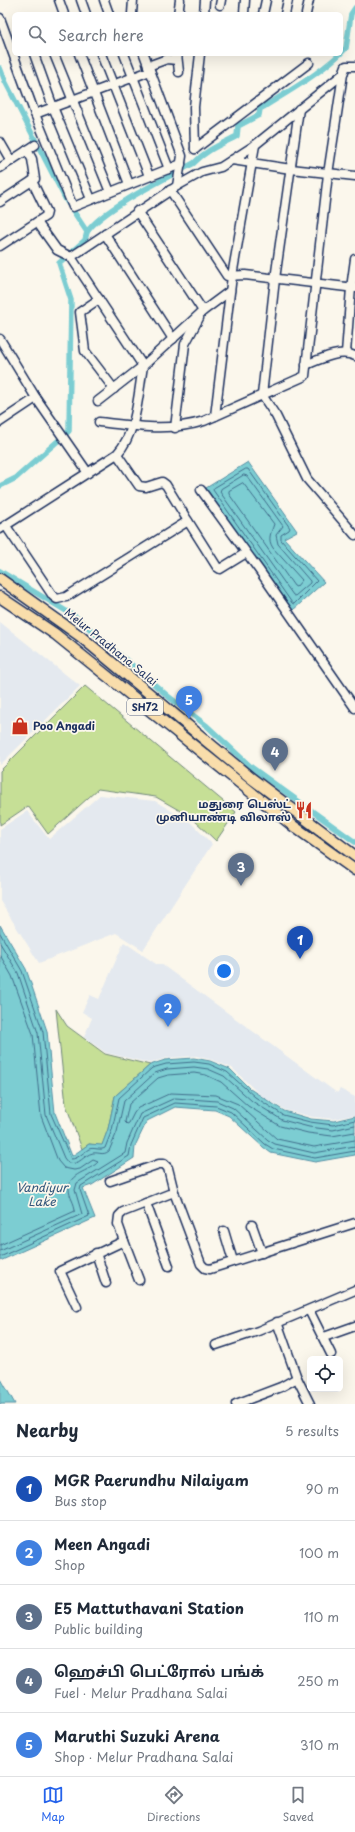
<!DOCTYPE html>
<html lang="en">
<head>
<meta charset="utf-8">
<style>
  body { margin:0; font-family:"Playpen Sans","Noto Sans Tamil",sans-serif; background:#f6f6f7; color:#1f2937 }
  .controls { position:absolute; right:12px; bottom:12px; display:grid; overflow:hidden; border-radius:6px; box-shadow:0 4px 16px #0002 }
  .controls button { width:36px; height:36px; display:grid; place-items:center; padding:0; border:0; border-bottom:1px solid #e0e1e3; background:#fff; color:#1f2937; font:20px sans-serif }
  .you { position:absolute; left:224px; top:971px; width:14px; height:14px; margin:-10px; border:3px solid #fff; border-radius:50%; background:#1a73e8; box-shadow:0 0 0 6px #1a73e833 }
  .badge { display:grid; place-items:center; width:26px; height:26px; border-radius:50%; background:#2563eb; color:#fff; font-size:13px; font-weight:700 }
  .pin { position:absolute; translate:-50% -33px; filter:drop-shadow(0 1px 2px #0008) }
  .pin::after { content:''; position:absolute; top:21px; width:14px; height:12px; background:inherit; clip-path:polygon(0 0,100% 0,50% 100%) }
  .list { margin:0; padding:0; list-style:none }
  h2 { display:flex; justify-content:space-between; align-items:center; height:52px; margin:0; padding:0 16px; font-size:17px }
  h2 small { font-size:13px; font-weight:400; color:#747a83 }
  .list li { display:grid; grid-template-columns:26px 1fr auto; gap:12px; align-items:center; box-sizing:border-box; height:64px; padding:0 16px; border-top:1px solid #e0e1e3 }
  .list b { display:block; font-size:15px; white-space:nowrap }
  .list p { margin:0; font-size:13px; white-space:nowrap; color:#747a83 }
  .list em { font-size:13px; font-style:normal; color:#747a83 }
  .icon { flex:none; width:22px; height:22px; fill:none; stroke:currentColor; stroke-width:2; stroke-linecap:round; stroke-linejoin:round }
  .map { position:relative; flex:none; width:355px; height:1404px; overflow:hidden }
  .search { position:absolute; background:#fff; box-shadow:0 4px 16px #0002; left:12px; right:12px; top:12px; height:44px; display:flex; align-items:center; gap:10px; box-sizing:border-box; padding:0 14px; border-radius:6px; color:#747a83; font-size:15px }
  .sheet { height:372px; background:#fff }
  nav { display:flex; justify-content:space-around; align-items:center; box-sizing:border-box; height:56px; border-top:1px solid #e0e1e3; background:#fff; font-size:11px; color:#747a83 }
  nav a { display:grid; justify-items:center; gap:2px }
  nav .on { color:#2563eb }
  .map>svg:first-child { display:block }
  .built { fill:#e4e9ef }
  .green { fill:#c6df96; stroke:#70877a }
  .water { fill:#7bcdd2; stroke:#558ea4 }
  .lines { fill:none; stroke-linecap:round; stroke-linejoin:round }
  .shore { stroke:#416e8c; stroke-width:1 }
  .canal { stroke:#7bcdd2; stroke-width:5.5 }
  .minor-casing { stroke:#1b2f5e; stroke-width:11 }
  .major-casing { stroke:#1b2f5e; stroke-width:13 }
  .minor { stroke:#fbf7ec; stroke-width:8 }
  .major { stroke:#f9ddab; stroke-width:10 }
  .labels { text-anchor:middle; stroke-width:3.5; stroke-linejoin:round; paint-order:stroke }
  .shield { fill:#fbf7ec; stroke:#5e6b89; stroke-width:1 }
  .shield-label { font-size:10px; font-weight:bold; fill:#1b2f5e }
  .street-label { font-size:11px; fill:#1b2f5e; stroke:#fbf7ec }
  .poi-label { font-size:11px; font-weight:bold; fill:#1b2f5e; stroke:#fbf7ec; text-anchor:start }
  .water-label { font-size:12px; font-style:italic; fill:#33567b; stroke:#fbf7ec }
</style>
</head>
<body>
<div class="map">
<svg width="355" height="1404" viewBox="0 0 355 1404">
  <rect width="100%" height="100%" fill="#fbf7ec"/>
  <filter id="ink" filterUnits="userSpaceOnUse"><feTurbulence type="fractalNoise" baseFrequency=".025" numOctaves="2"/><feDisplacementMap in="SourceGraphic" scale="8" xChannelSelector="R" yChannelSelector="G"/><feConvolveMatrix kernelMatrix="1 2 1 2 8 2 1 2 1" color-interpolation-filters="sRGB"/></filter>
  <g filter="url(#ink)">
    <g class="built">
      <polygon points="0,622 80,686 0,765"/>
      <polygon points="100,795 155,801 190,822 212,844 143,950 116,933 39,963 0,901 0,829 27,811 49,839"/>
      <polygon points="124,942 156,964 161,964 337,1093 340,1089 355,1097 355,1115 334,1119 312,1117 285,1110 259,1094 232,1068 212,1060 196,1056 167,1058 150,1063 106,1053 84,1037 92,1018 82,1012 90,995 99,999"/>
    </g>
    <g class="green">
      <polygon points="85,686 236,812 216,841 191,817 156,797 98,789 48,834 28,806 0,825 0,771"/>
      <polygon points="56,1009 67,1026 105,1054 150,1065 115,1096 108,1129 102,1146 89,1144 82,1149 66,1105"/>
    </g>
    <g class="water">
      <polygon points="248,462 297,531 284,538 324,582 292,611 206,488"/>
      <polygon points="0,925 26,969 47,1031 55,1113 72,1156 89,1144 102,1145 108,1129 115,1096 150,1065 165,1060 194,1058 210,1061 230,1069 250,1089 284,1111 311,1119 334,1121 355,1116 355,1155 315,1162 271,1153 263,1147 229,1116 215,1110 175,1107 147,1121 135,1146 134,1158 92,1185 83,1188 95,1218 0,1261"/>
      <polygon points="0,1377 15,1404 0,1404"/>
    </g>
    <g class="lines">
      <g class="shore">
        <polygon points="246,469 248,469 290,528 289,530 281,535 281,540 317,581 294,604 292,603 213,490 214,488"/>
        <polygon points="244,475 247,476 283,526 276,535 278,544 310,581 310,583 295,596 293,595 220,492 221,489"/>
        <path d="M243,483l31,41c-3,9 -7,15 -1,24l29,32 -6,7 -2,-1 -65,-92v-3z"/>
        <path d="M0,933l22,38 21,61 8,82 20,45c7,0 11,-6 18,-10 5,-2 11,2 16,-1l7,-18 7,-32 33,-30 14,-4 28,-2 15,2 18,8 28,25 28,18 27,7 23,3 22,-5"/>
        <path d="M0,943l18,30 20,60 8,82 18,43 4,5c12,3 15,-8 25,-10 6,-1 10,3 16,-2l8,-19 7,-31 31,-28 12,-4 27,-2 14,2 16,7 28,25 30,19 27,7 24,3 22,-5"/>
        <path d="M0,955l12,21 21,58 8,82 17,45 6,7 10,2 6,-1 13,-9 5,2c-9,10 -30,11 -29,27 0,8 6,14 6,22l-75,34"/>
        <polyline points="355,1132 332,1136 308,1133 280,1126 248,1106 221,1082 206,1075 194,1073 168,1075 158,1078 129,1104 125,1122 127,1124 129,1123 134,1113 138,1108 171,1093 216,1095 238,1104 277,1139 314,1147 355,1140"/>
        <polyline points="0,1251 82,1214 75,1190 77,1183 125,1153 127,1143 140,1114 175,1098 217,1101 233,1108 268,1140 275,1144 314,1153 355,1146"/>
        <polyline points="0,1257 89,1216 80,1190 81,1186 129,1156 131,1145 143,1118 175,1103 216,1106 231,1112 265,1144 273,1149 315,1158 355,1151"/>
      </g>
      <g class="canal">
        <polyline points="341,53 346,48 351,14 355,8"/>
        <polyline points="0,68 5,81 66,200 87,232 85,240 59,263 71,300 69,431 16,478 0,486"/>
        <path d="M87,232c15,-23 81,-55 107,-69 12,-13 28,-19 43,-27l1,-10 21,-11 1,-6c28,-17 56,-33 80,-55"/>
        <polyline points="0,571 76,617 169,697 207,726 251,767 355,842"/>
      </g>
      <g class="minor-casing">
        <g id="minor">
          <polyline points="59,0 64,14"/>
          <polyline points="81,0 86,14"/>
          <polyline points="104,0 109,14"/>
          <polyline points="220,5 221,0"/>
          <polyline points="244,13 245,0"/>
          <polyline points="132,14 133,0"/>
          <polyline points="178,14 180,0"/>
          <polyline points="204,14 205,0"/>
          <polyline points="263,14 266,0"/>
          <polyline points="285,14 288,0"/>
          <polyline points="306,14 309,0"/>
          <polyline points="0,18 35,114 73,207 181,164"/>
          <polyline points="34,54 53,107 91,199"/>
          <polyline points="54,54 110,192"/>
          <polyline points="79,54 129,184"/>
          <polyline points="101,54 149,176"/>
          <polyline points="124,54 169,169"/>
          <polyline points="177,54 179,72"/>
          <polyline points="148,66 167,59 177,60"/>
          <polyline points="343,74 346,66 355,66"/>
          <polyline points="299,109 275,279 262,395 276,416 307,479 355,535"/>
          <polyline points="35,114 150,71"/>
          <polyline points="0,142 11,161"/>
          <polyline points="195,149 309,63"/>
          <polyline points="195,149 194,107 200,54"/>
          <polyline points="232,160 291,169 355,176"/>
          <polyline points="0,168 35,145"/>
          <polyline points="170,190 227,276 245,275 355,288"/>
          <polyline points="0,202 35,179 32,159 27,150"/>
          <polyline points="137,211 203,311 230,291"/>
          <polyline points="37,222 57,250 71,257"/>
          <polyline points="105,234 173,339"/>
          <polyline points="0,246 46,216 47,212 32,181"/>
          <polyline points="99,299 80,312 85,351 114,389"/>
          <polyline points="0,339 36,398 0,422"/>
          <polyline points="346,353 351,288 355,259"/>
          <path d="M306,365c14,-6 34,-16 49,-9"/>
          <polyline points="36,398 88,473"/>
          <polyline points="98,401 143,366 203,311"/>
          <polyline points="215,416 232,276 255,145"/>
          <path d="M99,422c36,4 70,10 105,-1l101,-45 23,-202 15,-100 -88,71 -34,22 -19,5 -25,14"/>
          <polyline points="175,428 185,344 199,318"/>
          <polyline points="117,454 139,486 146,487 162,482 166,485 188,521"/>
          <polyline points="201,490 259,570 355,708"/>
          <polyline points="6,526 53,596 57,599 66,597 188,521 217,567 220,569 246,553"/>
          <path d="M0,529l117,-75c20,-22 21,-59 26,-88l-72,-109 106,-71 5,-30 -38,-102"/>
          <polyline points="110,1181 159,1164 164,1164 168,1168 174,1192 201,1264 205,1268 210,1269 355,1223"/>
          <polyline points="146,1203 169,1266"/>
          <polyline points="252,1225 262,1253"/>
          <polyline points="224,1231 233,1261"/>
          <polyline points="124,1241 139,1280"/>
          <polyline points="96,1253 106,1283"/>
          <polyline points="77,1307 60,1271 124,1241 118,1224 119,1216 123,1212 174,1192"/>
          <polyline points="309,1310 331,1354"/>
          <polyline points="277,1322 297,1378 310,1404"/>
          <polyline points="324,1337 355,1326"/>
          <polyline points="216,1345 258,1331 355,1290"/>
          <polyline points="236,1404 281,1387 297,1378"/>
        </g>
      </g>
      <g class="major-casing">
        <g id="major">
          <polyline points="0,579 80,636 251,778 355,856"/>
          <polyline points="0,597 55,634 292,825 355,870"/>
        </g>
      </g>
      <use href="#minor" class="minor"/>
      <use href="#major" class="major"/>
    </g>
  </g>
  <defs>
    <g id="shop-bare" transform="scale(1.38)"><path d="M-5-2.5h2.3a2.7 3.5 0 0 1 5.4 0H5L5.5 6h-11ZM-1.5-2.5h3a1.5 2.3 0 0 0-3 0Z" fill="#c8321e" stroke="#fbf7ec" stroke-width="2.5" paint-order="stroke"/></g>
    <g id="restaurant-bare" transform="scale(1.38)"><path d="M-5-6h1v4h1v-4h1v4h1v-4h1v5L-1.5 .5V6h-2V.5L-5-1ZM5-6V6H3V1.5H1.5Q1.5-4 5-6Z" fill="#c8321e" stroke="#fbf7ec" stroke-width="2.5" paint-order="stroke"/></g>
  </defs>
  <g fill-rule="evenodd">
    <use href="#shop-bare" x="20" y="726"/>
    <use href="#restaurant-bare" x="304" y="810"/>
  </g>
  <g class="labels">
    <rect class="shield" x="127" y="699" width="36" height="16" rx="3"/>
    <g class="shield-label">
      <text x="145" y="711">SH72</text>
    </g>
    <g class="street-label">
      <text transform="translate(111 647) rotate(39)" y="4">Melur Pradhana Salai</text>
    </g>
    <g class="poi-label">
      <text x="33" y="730">Poo Angadi</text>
      <text x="291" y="808" text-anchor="end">மதுரை பெஸ்ட்<tspan x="291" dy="13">முனியாண்டி விலாஸ்</tspan></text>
    </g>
    <g class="water-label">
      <text x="42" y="1192">Vandiyur<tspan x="42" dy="14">Lake</tspan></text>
    </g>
  </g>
</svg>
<div class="controls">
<button><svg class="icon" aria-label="locate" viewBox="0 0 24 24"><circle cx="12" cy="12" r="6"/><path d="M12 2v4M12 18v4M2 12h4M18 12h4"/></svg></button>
</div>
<div class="you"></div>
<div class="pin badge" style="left:300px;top:959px;background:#1a4fb4">1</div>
<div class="pin badge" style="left:168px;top:1027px;background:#3f7fe0">2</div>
<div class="pin badge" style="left:241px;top:886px;background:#5c6f8a">3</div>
<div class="pin badge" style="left:275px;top:771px;background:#5c6f8a">4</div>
<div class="pin badge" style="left:189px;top:719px;background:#3f7fe0">5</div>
<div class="search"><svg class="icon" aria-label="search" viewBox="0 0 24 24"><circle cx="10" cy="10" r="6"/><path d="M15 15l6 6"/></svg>Search here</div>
</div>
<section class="sheet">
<h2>Nearby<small>5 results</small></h2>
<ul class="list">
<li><span class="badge" style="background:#1a4fb4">1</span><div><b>MGR Paerundhu Nilaiyam</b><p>Bus stop</p></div><em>90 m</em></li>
<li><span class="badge" style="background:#3f7fe0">2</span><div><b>Meen Angadi</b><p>Shop</p></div><em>100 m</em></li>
<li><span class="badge" style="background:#5c6f8a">3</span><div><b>E5 Mattuthavani Station</b><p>Public building</p></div><em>110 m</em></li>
<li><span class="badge" style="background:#5c6f8a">4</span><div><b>ஹெச்பி பெட்ரோல் பங்க்</b><p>Fuel · Melur Pradhana Salai</p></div><em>250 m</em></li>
<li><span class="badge" style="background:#3f7fe0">5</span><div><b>Maruthi Suzuki Arena</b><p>Shop · Melur Pradhana Salai</p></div><em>310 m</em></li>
</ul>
</section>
<nav>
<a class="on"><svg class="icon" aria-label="map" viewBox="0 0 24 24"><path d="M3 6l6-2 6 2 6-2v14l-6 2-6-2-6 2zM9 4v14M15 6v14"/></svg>Map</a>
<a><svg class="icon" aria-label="directions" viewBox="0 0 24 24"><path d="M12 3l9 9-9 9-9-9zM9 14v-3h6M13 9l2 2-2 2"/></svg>Directions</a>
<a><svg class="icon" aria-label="saved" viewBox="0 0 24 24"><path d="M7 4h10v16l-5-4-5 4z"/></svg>Saved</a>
</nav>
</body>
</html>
